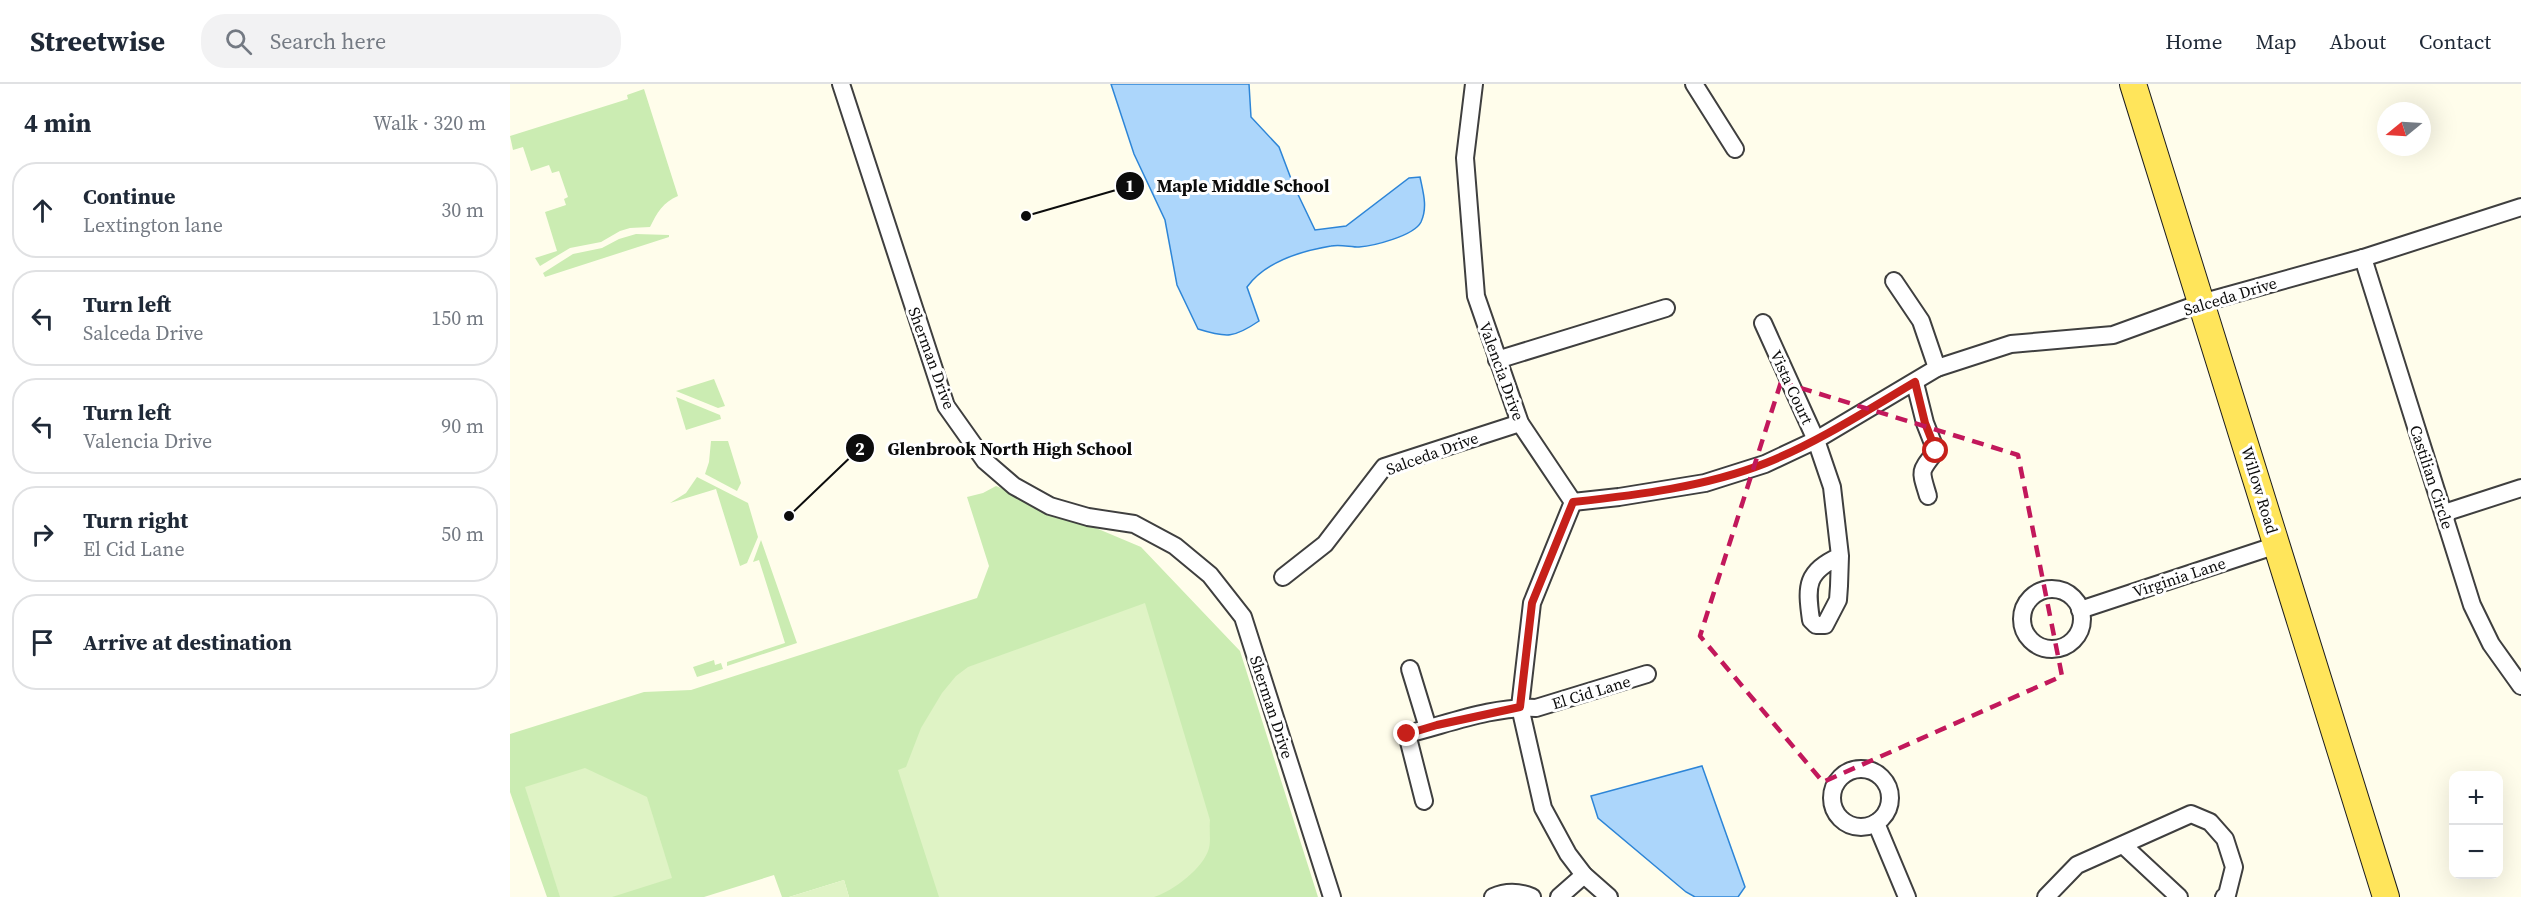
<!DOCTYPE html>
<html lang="en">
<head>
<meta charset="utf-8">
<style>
  body { margin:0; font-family:"Source Serif 4",serif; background:#f2f2f3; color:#1f2937 }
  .controls { position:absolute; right:18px; bottom:18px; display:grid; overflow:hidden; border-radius:12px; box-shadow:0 6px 24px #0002 }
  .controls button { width:54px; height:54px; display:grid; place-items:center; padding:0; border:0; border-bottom:2px solid #e0e1e3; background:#fff; color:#1f2937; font:30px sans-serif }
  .compass { position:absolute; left:1867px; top:18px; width:54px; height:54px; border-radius:50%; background:#fff; box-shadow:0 6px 24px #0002; rotate:252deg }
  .stop { position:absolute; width:18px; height:18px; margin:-14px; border:4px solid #c6201a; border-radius:50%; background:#fff }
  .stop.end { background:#c6201a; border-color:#fff; box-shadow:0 2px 6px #0008 }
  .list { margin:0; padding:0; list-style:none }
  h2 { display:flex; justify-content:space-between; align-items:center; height:78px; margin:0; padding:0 24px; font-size:26px }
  h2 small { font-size:20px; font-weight:400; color:#747a83 }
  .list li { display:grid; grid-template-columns:39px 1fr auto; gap:18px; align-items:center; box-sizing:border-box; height:96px; margin:0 12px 12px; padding:0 12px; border:2px solid #e0e1e3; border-radius:24px }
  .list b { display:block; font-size:22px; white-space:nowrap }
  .list p { margin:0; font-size:20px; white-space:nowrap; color:#747a83 }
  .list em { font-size:20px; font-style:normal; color:#747a83 }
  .icon { flex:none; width:33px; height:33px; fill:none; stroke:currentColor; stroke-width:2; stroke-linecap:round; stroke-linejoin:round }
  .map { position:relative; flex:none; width:2011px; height:813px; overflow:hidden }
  header { display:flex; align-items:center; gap:36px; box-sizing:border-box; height:84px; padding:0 30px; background:#fff; border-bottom:2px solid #e0e1e3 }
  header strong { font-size:28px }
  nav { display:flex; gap:33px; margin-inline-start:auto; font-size:21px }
  .search { width:420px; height:54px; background:#f2f2f3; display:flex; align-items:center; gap:15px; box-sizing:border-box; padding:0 21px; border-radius:24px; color:#747a83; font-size:22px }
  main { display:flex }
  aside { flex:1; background:#fff }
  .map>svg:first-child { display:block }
  .green { fill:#cbecb2 }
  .pitch { fill:#dff3c5 }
  .water { fill:#acd6fb; stroke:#2d85d7; stroke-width:1.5 }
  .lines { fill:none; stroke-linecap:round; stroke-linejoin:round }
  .minor-casing { stroke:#3f3f3f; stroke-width:20 }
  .primary-casing { stroke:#1d1d1d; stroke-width:28 }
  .minor { stroke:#fff; stroke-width:16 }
  .primary { stroke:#ffe55b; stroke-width:26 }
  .route { stroke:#c6201a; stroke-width:8 }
  .marked { fill:none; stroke:#c2185b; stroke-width:4.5; stroke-dasharray:12 8; stroke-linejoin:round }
  .labels { text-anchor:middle; stroke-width:6; stroke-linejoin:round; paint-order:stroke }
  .street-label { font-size:16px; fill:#0c0c0c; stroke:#fff }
  .leader { fill:none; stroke:#0c0c0c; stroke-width:2 }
  .callout-dot { fill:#0c0c0c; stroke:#fff; stroke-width:2 }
  .mark-label { font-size:18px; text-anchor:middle; font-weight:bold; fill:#fff }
  .callout-label { font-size:18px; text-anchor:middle; font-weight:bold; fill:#0c0c0c; stroke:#fff; stroke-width:6; stroke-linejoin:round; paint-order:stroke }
</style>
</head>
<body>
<header>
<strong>Streetwise</strong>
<div class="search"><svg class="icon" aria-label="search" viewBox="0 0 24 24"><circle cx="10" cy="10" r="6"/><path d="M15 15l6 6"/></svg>Search here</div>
<nav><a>Home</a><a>Map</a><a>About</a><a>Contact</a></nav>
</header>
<main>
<aside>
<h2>4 min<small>Walk · 320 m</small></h2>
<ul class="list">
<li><svg class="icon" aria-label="ahead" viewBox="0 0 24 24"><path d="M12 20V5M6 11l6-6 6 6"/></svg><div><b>Continue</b><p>Lextington lane</p></div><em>30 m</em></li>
<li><svg class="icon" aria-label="left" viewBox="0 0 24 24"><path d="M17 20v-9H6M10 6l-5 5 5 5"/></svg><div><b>Turn left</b><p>Salceda Drive</p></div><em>150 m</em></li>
<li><svg class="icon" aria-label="left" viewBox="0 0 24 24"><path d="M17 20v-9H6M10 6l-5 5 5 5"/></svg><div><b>Turn left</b><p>Valencia Drive</p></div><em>90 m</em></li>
<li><svg class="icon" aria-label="right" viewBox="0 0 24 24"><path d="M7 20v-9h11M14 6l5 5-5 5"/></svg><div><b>Turn right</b><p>El Cid Lane</p></div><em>50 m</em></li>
<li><svg class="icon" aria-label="arrive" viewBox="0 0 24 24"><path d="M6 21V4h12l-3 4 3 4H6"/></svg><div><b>Arrive at destination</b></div></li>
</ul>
</aside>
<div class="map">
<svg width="2011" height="813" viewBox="0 0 2011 813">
  <rect width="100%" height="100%" fill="#fffdeb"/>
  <g class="green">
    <path d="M134,5l34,107c-15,6 -21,17 -28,31l-20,1 -10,3 -19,11 -31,6 -30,18 -5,-8 22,-7 -12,-39 21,-7 -2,-6 4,-2 -9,-26 -7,2 -3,-8 -18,6 -8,-24 -10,3 -3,-14 118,-37 -1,-4z"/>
    <polygon points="126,150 159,151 159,153 35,193 33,189 63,170 92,164 109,155"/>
    <polygon points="204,295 215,322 208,324 166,307"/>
    <polygon points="166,313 210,331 211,335 176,346"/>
    <polygon points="201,357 218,357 231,399 227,407 195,390 199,378"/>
    <polygon points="187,393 238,419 248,453 237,479 230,482 206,405 160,419 176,409"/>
    <polygon points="486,402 631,463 730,567 808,813 339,813 334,796 279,813 272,813 264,791 194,813 37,813 0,708 0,650 134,608 181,606 467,514 479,482 457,413 473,409"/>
    <polygon points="251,456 287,559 217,582 217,578 275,559 249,476 243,478"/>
    <polygon points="204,576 205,581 211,579 213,585 187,593 183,583"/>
  </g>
  <g class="pitch">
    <path d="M635,519l65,217c-1,9 1,20 -1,28 -5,20 -36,43 -55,49h-215l-41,-127 8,-3 15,-39 21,-35 14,-17 12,-9z"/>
    <polygon points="75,684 137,713 162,794 102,813 50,813 15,703"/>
    <polygon points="334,796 339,813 279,813"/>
  </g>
  <g class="water">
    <path d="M601,0h138l2,33 28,30 14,37 22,46 31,-4 63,-48 11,-1c3,15 8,30 1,45 -7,14 -48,24 -62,25 -9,0 -19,-3 -28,-1 -30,5 -65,15 -84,41l12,34c-25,17 -32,17 -61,8l-21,-44 -12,-65 -31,-66z"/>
    <polygon points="1192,682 1235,803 1228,813 1185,813 1176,808 1088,734 1081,712"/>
  </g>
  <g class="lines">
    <g class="minor-casing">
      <g id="minor">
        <polyline points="331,0 436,322 475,377 504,402 540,422 578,433 624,440 665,462 700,491 733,533 822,813"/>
        <polyline points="964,0 955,74 966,212 1010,339 1063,418 1022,519 1010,623 1033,724 1058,770 1074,791 1099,813"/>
        <polyline points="1184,0 1225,65"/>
        <polyline points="1853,174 1962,521 1981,560 2011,602"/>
        <polyline points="1384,197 1411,237 1427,284"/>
        <path d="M1253,239l53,117 16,47 8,69 -1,30 -1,14 -13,25h-9l-5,-5c-5,-35 -5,-48 29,-64"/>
        <polyline points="987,276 1156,224"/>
        <path d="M1405,299l10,40 11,28c-17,22 -16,18 -8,45"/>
        <polyline points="1063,418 1109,413 1195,399 1255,380 1306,356 1427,284 1501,260 1603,251 1691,219 1853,174 2011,123"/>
        <polyline points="1934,429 2011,404"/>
        <polyline points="773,493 815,460 874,383 1010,339"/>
        <circle cx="1542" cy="535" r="30"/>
        <polyline points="1570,526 1767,461"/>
        <polyline points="900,585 918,644"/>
        <circle cx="1351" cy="714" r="29"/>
        <path d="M914,717l-17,-67c41,-10 86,-28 129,-26l111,-34"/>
        <polyline points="1366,739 1397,813"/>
        <polyline points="1613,761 1669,813"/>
        <path d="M983,813c13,-6 25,-6 39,0"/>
        <polyline points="1049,813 1074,791"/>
        <polyline points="1536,813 1567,781 1681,730 1700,738 1715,755 1724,783 1717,811 1714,813"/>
      </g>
    </g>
    <g class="primary-casing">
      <polyline id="primary" points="1623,0 1876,813"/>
    </g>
    <use href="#minor" class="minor"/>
    <use href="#primary" class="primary"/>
  </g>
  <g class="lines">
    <path class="route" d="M897,650l30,-9 83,-18 12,-104 41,-101c64,-7 132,-15 193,-39 52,-21 100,-52 149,-81l10,41 11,28"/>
  </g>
  <path class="marked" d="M1271,298l237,73 44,221 -239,106 -123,-146z"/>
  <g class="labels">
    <g class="street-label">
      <text transform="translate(1720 212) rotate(-17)" y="6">Salceda Drive</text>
      <text transform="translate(422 274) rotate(70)" y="6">Sherman Drive</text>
      <text transform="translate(992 287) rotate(70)" y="6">Valencia Drive</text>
      <text transform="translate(1282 303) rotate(65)" y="6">Vista Court</text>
      <text transform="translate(922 369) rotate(-20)" y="6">Salceda Drive</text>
      <text transform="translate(1922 393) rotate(72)" y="6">Castilian Circle</text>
      <text transform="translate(1750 406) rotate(73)" y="6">Willow Road</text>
      <text transform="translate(1669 493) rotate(-18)" y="6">Virginia Lane</text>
      <text transform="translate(1081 608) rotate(-17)" y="6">El Cid Lane</text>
      <text transform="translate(762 623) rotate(72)" y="6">Sherman Drive</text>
    </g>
  </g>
  <path class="leader" d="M516 132L620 102M279 432L350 364"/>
  <g class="callout-dot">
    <circle cx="516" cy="132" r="6"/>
    <circle cx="279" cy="432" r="6"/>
    <circle cx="620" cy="102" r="15"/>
    <circle cx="350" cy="364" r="15"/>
  </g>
  <g class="mark-label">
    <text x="620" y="108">1</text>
    <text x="350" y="371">2</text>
  </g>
  <g class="callout-label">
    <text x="733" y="108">Maple Middle School</text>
    <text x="500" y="371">Glenbrook North High School</text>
  </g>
</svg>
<div class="controls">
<button>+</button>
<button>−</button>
</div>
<svg class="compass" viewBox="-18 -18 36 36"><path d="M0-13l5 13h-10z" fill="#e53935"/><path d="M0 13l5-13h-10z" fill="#747a83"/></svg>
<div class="stop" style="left:1426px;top:367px"></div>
<div class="stop end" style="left:897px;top:650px"></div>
</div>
</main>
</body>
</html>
